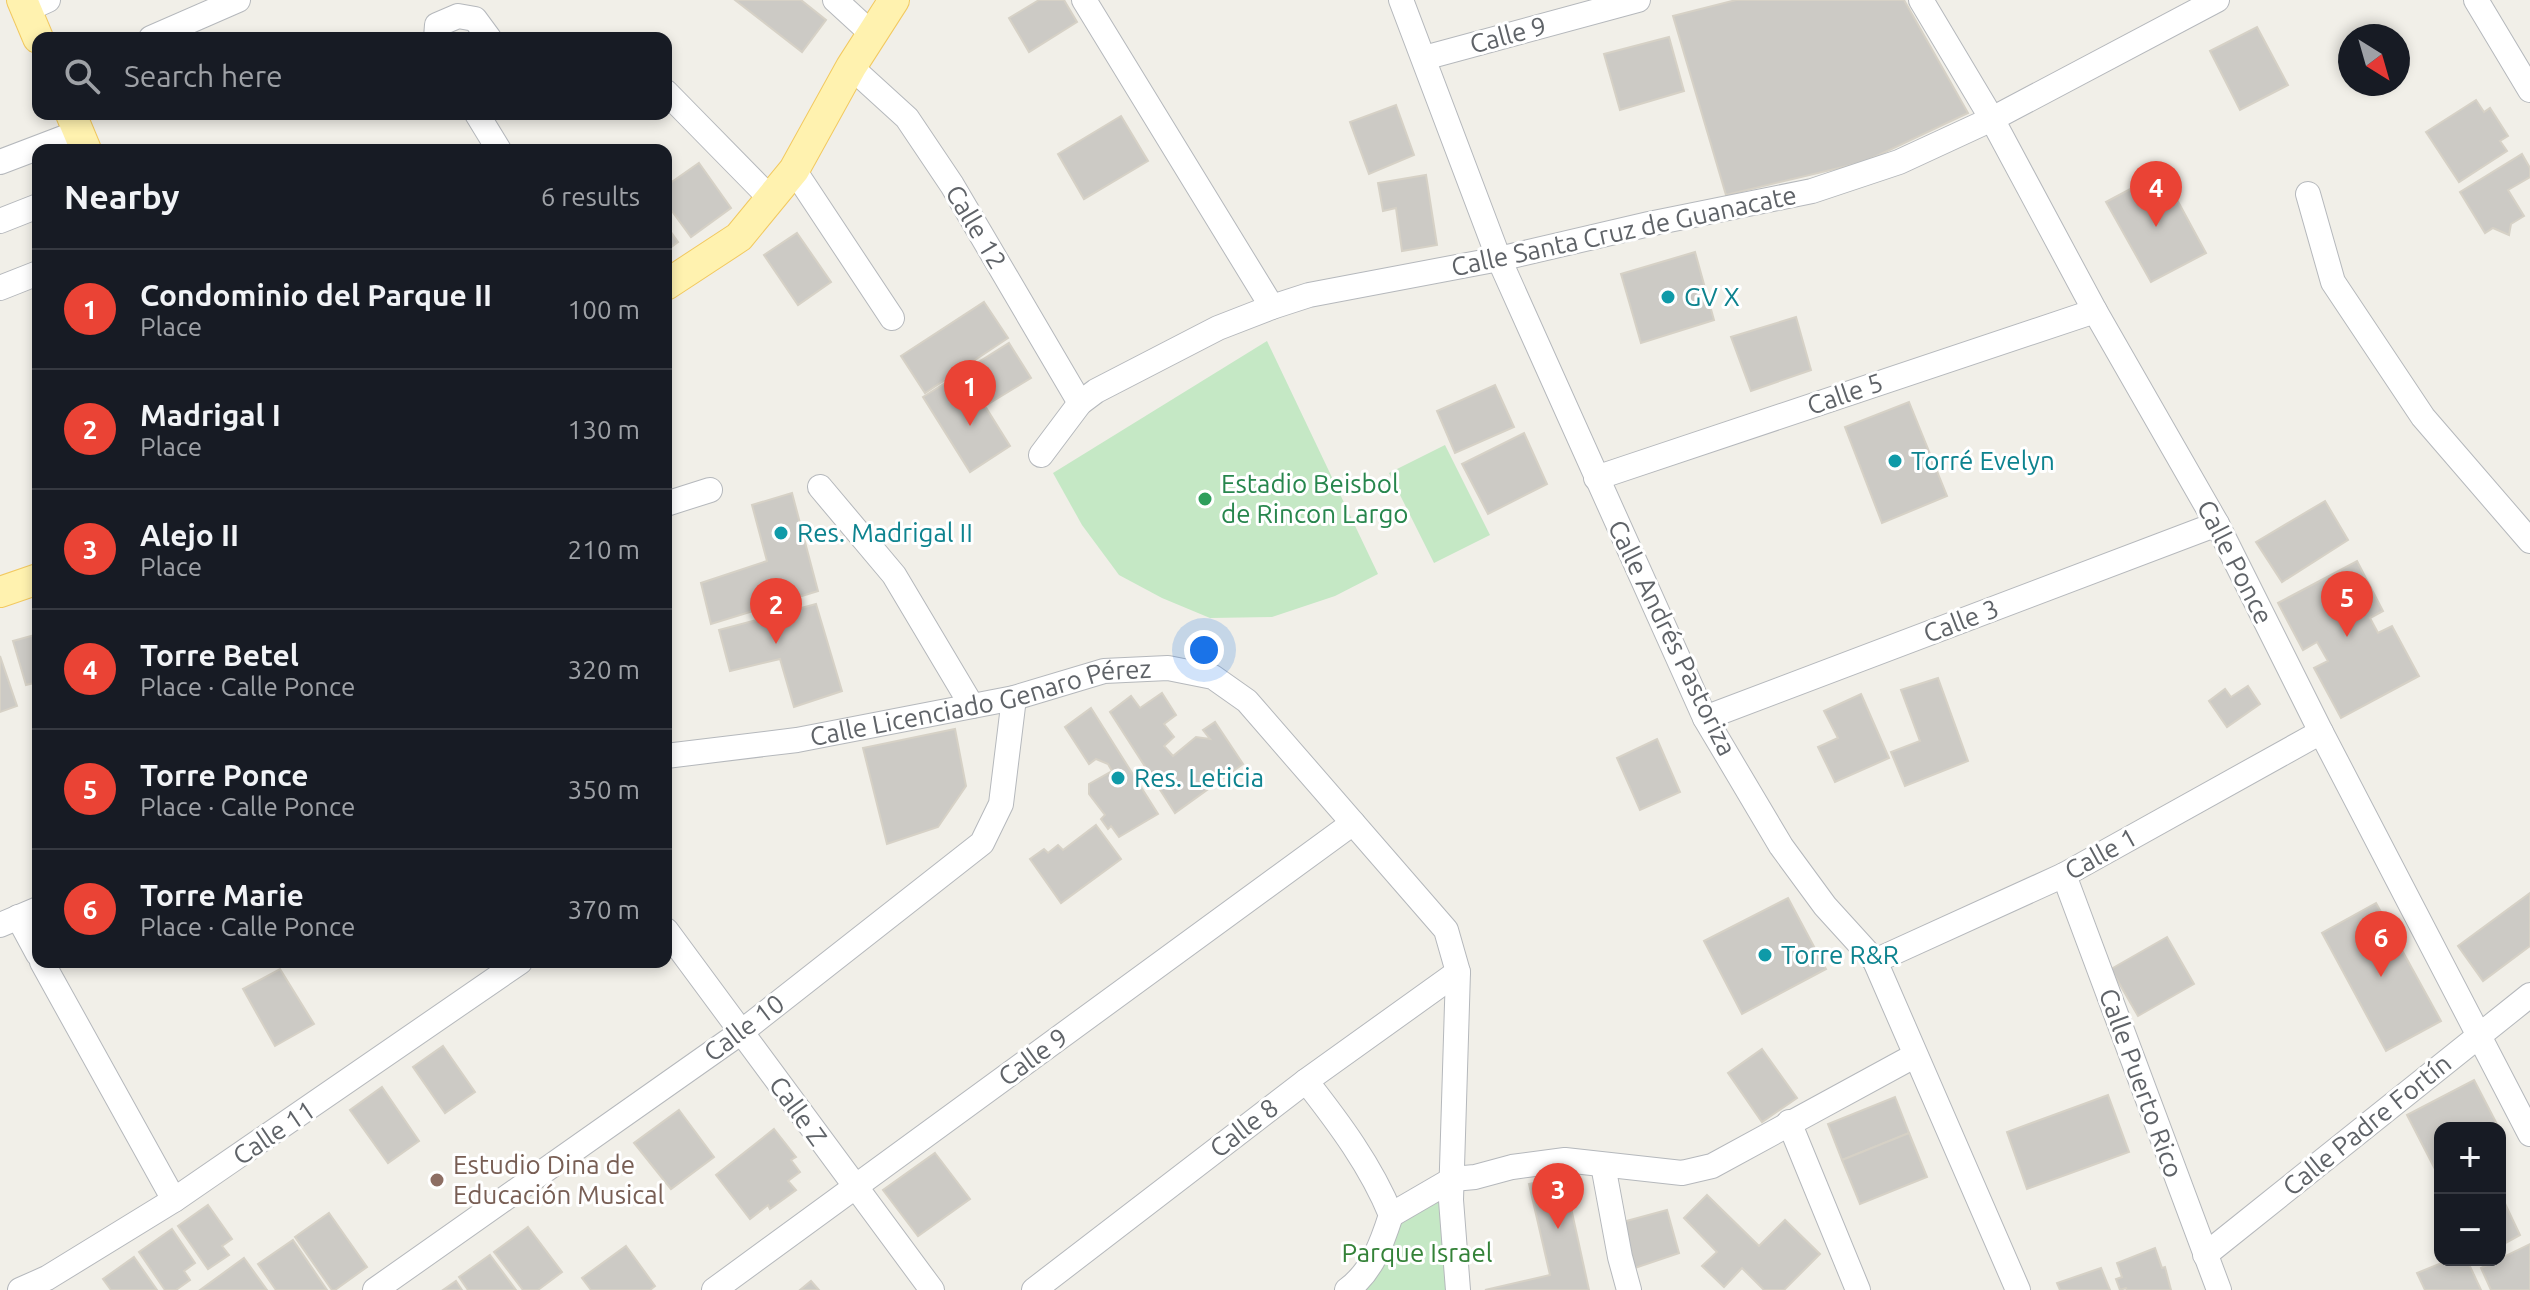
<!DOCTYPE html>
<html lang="en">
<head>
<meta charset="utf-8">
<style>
  body { margin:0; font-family:Ubuntu,sans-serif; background:#242831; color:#f1f3f6 }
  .controls { position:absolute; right:24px; bottom:24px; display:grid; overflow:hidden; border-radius:16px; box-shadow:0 4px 12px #0003 }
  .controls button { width:72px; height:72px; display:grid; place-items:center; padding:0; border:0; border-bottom:2px solid #363941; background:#171b24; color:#f1f3f6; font:40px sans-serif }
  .compass { position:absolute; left:2338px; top:24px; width:72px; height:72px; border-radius:50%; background:#171b24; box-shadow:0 4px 12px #0003; rotate:143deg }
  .you { position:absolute; left:1204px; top:650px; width:28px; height:28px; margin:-20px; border:6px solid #fff; border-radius:50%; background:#1a73e8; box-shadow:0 0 0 12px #1a73e833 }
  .badge { display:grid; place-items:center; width:52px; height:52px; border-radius:50%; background:#ea4335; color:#fff; font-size:26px; font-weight:700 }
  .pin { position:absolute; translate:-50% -66px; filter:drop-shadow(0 2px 4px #0008) }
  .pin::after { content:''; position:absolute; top:42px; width:28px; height:24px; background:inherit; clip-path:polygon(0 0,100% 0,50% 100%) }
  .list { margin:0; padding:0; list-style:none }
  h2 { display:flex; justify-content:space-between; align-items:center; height:104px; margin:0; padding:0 32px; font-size:34px }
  h2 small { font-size:26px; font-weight:400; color:#9ea1a6 }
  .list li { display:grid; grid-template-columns:52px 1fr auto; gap:24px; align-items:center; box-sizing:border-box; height:120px; padding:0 32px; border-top:2px solid #363941 }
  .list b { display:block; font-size:30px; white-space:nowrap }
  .list p { margin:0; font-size:26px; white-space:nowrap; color:#9ea1a6 }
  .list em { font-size:26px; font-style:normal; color:#9ea1a6 }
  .icon { flex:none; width:44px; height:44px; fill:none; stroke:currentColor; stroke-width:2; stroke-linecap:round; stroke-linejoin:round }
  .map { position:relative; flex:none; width:2530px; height:1290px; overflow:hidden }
  .search { position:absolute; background:#171b24; box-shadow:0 4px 12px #0003; left:32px; top:32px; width:640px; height:88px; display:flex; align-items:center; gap:20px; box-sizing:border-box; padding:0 28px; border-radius:16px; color:#9ea1a6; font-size:30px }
  .panel { position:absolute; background:#171b24; box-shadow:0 4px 12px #0003; left:32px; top:144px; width:640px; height:824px; border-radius:16px }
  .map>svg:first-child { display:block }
  .green { fill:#c5e8c5 }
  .building { fill:#cccac5; stroke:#d6d1c6; stroke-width:2 }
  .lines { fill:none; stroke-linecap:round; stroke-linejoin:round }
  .minor-casing { stroke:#b5b8bc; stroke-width:26 }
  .major-casing { stroke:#f2c960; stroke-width:32 }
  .minor { stroke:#fff; stroke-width:24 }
  .major { stroke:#fff2af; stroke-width:30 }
  .culture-dot { fill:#0f9aa8; stroke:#fff; stroke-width:3 }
  .leisure-dot { fill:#2e9e5b; stroke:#fff; stroke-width:3 }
  .education-dot { fill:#8d6e63; stroke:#fff; stroke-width:3 }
  .labels { text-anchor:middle; stroke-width:6; stroke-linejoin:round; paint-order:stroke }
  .street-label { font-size:26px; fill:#5f6368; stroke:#fff }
  .culture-label { font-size:26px; fill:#0d838f; stroke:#fff; text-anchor:start }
  .leisure-label { font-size:26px; fill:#27864d; stroke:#fff; text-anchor:start }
  .education-label { font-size:26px; fill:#785e54; stroke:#fff; text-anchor:start }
  .park-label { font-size:26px; fill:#348238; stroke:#fff }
</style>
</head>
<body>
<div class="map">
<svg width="2530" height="1290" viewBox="0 0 2530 1290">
  <rect width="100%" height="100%" fill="#f1efe8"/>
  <g class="green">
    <polygon points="1267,341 1378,574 1335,596 1272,617 1210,618 1162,598 1119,575 1082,525 1053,473"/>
    <polygon points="1445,445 1490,535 1434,563 1389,473"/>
    <polygon points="1453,1179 1458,1290 1347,1290 1391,1215"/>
  </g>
  <g class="building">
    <polygon points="735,0 801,0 826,20 802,52"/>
    <polygon points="1039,0 1064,0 1077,22 1029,52 1009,18"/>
    <polygon points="1736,0 1904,0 1968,113 1864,162 1726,195 1673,16"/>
    <polygon points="2257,27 2288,85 2240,110 2210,51"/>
    <polygon points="1669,37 1684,91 1620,110 1604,54"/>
    <polygon points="2476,100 2484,112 2490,108 2508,136 2500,141 2507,151 2459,182 2426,132"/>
    <polygon points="1396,105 1414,155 1369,174 1350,122"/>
    <polygon points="1121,116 1148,161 1084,199 1058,154"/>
    <polygon points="2522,154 2530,168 2530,177 2508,190 2524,216 2511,224 2509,235 2493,228 2485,233 2460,192"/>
    <polygon points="699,163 731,208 691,237 666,203 666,186"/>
    <polygon points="2162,172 2206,253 2151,282 2106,202"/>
    <polygon points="1426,175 1437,245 1402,251 1396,208 1383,211 1378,183"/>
    <polygon points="666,225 678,242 666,251"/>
    <polygon points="797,233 831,282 798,305 764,255"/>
    <polygon points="1695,252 1714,320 1641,343 1621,274"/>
    <polygon points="984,302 1008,338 925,393 901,356"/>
    <polygon points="1796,317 1811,370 1751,391 1731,337"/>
    <polygon points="1009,343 1031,378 985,406 1010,446 970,472 923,397"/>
    <polygon points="1495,385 1514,427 1455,453 1437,411"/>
    <polygon points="1909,402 1947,496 1882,523 1845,427"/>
    <polygon points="1524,433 1547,484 1488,514 1462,464"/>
    <polygon points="792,493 818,591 711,624 701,583 767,561 752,505"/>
    <polygon points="2325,501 2348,540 2282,582 2256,542"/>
    <polygon points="2357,561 2383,611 2370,618 2378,633 2392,626 2419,676 2341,718 2314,668 2328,661 2317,642 2303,650 2278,603"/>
    <polygon points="816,604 842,691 794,707 780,659 730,671 719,630"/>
    <polygon points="38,634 38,682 26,685 13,641"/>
    <polygon points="0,656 17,706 0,712"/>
    <polygon points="1938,678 1968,761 1905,786 1891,752 1920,741 1901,690"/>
    <polygon points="2248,686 2260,704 2227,727 2209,701 2225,689 2231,697"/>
    <polygon points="1162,693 1176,715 1164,724 1174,737 1164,746 1173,756 1196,737 1210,739 1203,730 1215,722 1243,764 1175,813 1110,712 1131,696 1140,708"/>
    <polygon points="1861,694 1889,758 1835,782 1818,747 1838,738 1824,711"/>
    <polygon points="1091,708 1158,814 1119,837 1111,826 1108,829 1101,819 1105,815 1089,794 1089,784 1112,771 1108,764 1096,759 1089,764 1065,727"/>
    <polygon points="955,729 966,786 938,827 887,844 863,748"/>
    <polygon points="1657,739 1680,792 1640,810 1617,758"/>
    <polygon points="1096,825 1121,859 1061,903 1030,859 1044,849 1048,853 1058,845 1063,850"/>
    <polygon points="2530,893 2530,946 2483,981 2458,946"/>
    <polygon points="1788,898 1826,969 1742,1014 1704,941"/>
    <polygon points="2376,903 2441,1021 2386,1051 2322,933"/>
    <polygon points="2167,937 2194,984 2138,1016 2111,969"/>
    <polygon points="280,969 314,1024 275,1046 243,989"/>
    <polygon points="443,1046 475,1092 445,1113 413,1067"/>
    <polygon points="1762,1049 1797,1098 1762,1122 1728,1073"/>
    <polygon points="2474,1080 2499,1128 2440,1128 2440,1171 2437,1173 2407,1115"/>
    <polygon points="382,1087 419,1141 388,1163 350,1110"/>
    <polygon points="2108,1095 2129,1152 2027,1189 2007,1132"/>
    <polygon points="1895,1097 1909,1133 1842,1160 1828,1124"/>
    <polygon points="679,1110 714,1157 671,1189 634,1143"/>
    <polygon points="774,1129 796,1157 791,1160 800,1172 788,1181 796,1190 770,1209 768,1205 750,1219 716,1175"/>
    <polygon points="1909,1133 1927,1177 1860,1204 1842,1160"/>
    <polygon points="935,1153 970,1199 918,1236 883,1190"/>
    <polygon points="1564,1176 1589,1290 1485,1290 1550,1275 1529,1184"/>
    <polygon points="2500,1193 2520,1235 2500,1246"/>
    <polygon points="1707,1195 1759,1246 1785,1220 1820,1254 1784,1290 1764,1290 1742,1268 1724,1287 1702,1266 1717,1252 1684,1218"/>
    <polygon points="208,1205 232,1239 222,1246 229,1255 208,1269 178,1226"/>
    <polygon points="1667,1210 1679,1253 1632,1269 1619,1223"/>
    <polygon points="329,1213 367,1267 335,1290 332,1290 295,1237"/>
    <polygon points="528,1227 562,1272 538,1290 523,1290 494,1252"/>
    <polygon points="172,1229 195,1263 184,1271 190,1280 176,1290 165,1290 139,1252"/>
    <polygon points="293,1240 327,1290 276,1290 258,1264"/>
    <polygon points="2530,1244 2530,1290 2491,1290 2481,1268"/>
    <polygon points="626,1246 655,1286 650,1290 591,1290 582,1278"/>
    <polygon points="2155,1248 2162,1268 2165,1267 2171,1290 2127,1290 2126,1288 2120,1290 2116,1279 2122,1277 2117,1263"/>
    <polygon points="490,1255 516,1290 468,1290 459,1277"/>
    <polygon points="134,1257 157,1290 111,1290 103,1279"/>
    <polygon points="244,1258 267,1290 200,1290"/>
    <polygon points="2449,1260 2467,1260 2481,1290 2425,1290 2417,1273"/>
    <polygon points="2101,1268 2110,1290 2060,1290 2057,1283"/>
    <polygon points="456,1281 462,1290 443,1290"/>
    <polygon points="811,1281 819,1290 800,1290"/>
  </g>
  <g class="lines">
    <g class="minor-casing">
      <g id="minor">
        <polyline points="835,0 871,33"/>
        <polyline points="1084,0 1272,307"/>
        <polyline points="1401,0 1499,259 1705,718 1781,846 1825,906 1875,961 2018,1290"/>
        <polyline points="1921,0 1992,119 2095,311 2217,524 2321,732 2530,1134"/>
        <polyline points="2476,0 2530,90"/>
        <polyline points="26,10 48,0"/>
        <polyline points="151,38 238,0"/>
        <polyline points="436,38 437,25 458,16 475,19 489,38"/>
        <polyline points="1424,58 1638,0"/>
        <polyline points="851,67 907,118 952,185 1080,403"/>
        <polyline points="666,92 771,199"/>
        <polyline points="477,114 499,150"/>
        <polyline points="0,162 79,132"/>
        <polyline points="794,170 892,318"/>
        <polyline points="2308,194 2333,282 2423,417 2530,541"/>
        <polyline points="0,221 38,206"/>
        <polyline points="0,288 38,273"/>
        <polyline points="1041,455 1080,403 1096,391 1218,328 1272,307 1309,295 1499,259 1649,224 1812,191 1899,162 1992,119 2217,0"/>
        <polyline points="1596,478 2095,311"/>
        <polyline points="820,487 894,575 972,706"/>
        <polyline points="666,504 710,490"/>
        <polyline points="1705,718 2217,524"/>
        <path id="s1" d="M666,756l131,-16 217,-42 90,-27 64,-3 45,9 34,24 199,229 12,42 -7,228 7,90"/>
        <polyline points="2064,875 2219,1290"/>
        <polyline points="18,917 38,954"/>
        <polyline points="0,925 38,909"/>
        <polyline points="666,930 932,1290"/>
        <polyline points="1875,961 2064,875 2321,732"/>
        <polyline points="42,962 174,1200"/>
        <path d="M1306,1081c33,42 65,85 85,134"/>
        <polyline points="1789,1122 1858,1290"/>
        <polyline points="1603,1165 1620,1257 1629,1290"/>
        <polyline points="1391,1215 1453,1179 1475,1177 1512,1167 1565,1160 1682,1173 1712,1166 1914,1056"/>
        <polyline points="2205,1255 2530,995"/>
        <polyline points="20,1290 47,1278 174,1200 520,962"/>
        <polyline points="375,1290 740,1033 982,843 1001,804 1014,698"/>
        <polyline points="714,1290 1353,823"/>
        <polyline points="1034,1290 1306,1081 1458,972"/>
        <path d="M1347,1290c25,-18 35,-47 44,-75"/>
      </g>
    </g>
    <g class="major-casing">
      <g id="major">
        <polyline points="22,0 38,38"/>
        <polyline points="71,114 86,150"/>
        <polyline points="666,285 739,237 794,170 851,67 894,0"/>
        <polyline points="0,592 38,579"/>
      </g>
    </g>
    <use href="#minor" class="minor"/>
    <use href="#major" class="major"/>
  </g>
  <g class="culture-dot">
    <circle cx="1668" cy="297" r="8"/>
    <circle cx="1895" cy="461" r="8"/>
    <circle cx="781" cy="533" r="8"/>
    <circle cx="1118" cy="778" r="8"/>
    <circle cx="1765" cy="955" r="8"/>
  </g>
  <circle class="leisure-dot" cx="1205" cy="499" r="8"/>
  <circle class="education-dot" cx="437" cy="1180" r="8"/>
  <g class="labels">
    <g class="street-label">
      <text transform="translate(1508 35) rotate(-15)" y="9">Calle 9</text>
      <text transform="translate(976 227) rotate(59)" y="9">Calle 12</text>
      <text transform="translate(1624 231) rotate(-12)" y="9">Calle Santa Cruz de Guanacate</text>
      <text transform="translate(1845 394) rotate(-19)" y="9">Calle 5</text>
      <text transform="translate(2235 562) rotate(63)" y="9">Calle Ponce</text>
      <text transform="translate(1961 621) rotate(-21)" y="9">Calle 3</text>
      <text transform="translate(1672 638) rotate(64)" y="9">Calle Andrés Pastoriza</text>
      <text dy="9" stroke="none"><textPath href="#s1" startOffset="320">Calle Licenciado Genaro Pérez</textPath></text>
      <text transform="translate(2101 854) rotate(-29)" y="9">Calle 1</text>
      <text transform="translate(744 1028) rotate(-37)" y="9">Calle 10</text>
      <text transform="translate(1033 1057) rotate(-36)" y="9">Calle 9</text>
      <text transform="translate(2141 1083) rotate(70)" y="9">Calle Puerto Rico</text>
      <text transform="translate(798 1111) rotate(54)" y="9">Calle Z</text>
      <text transform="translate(2367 1125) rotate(-39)" y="9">Calle Padre Fortín</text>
      <text transform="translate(1244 1128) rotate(-38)" y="9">Calle 8</text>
      <text transform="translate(274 1133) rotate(-34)" y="9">Calle 11</text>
    </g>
    <g class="culture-label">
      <text x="1684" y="306">GV X</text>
      <text x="1911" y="470">Torré Evelyn</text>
      <text x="797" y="542">Res. Madrigal II</text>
      <text x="1134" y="787">Res. Leticia</text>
      <text x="1781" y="964">Torre R&amp;R</text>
    </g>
    <g class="leisure-label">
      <text x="1221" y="493">Estadio Beisbol<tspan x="1221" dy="30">de Rincon Largo</tspan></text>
    </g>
    <g class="education-label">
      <text x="453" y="1174">Estudio Dina de<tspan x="453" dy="30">Educación Musical</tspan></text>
    </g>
    <g class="park-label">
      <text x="1417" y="1262">Parque Israel</text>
    </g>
  </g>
</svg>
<div class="controls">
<button>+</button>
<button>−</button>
</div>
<svg class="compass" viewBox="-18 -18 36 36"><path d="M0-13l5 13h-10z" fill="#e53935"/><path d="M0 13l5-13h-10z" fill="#9ea1a6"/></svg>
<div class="you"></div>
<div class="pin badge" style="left:970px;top:426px">1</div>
<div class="pin badge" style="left:776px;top:644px">2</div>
<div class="pin badge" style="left:1558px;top:1229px">3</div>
<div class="pin badge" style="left:2156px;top:227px">4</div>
<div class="pin badge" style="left:2347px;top:637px">5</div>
<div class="pin badge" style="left:2381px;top:977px">6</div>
<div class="search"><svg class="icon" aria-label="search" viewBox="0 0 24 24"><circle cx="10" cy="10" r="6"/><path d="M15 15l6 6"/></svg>Search here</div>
<section class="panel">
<h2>Nearby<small>6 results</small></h2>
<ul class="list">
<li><span class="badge">1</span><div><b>Condominio del Parque II</b><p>Place</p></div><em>100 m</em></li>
<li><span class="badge">2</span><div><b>Madrigal I</b><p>Place</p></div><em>130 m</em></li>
<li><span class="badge">3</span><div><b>Alejo II</b><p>Place</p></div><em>210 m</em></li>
<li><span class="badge">4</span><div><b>Torre Betel</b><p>Place · Calle Ponce</p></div><em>320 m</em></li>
<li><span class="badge">5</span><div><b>Torre Ponce</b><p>Place · Calle Ponce</p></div><em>350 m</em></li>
<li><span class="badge">6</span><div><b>Torre Marie</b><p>Place · Calle Ponce</p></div><em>370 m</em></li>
</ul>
</section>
</div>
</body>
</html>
